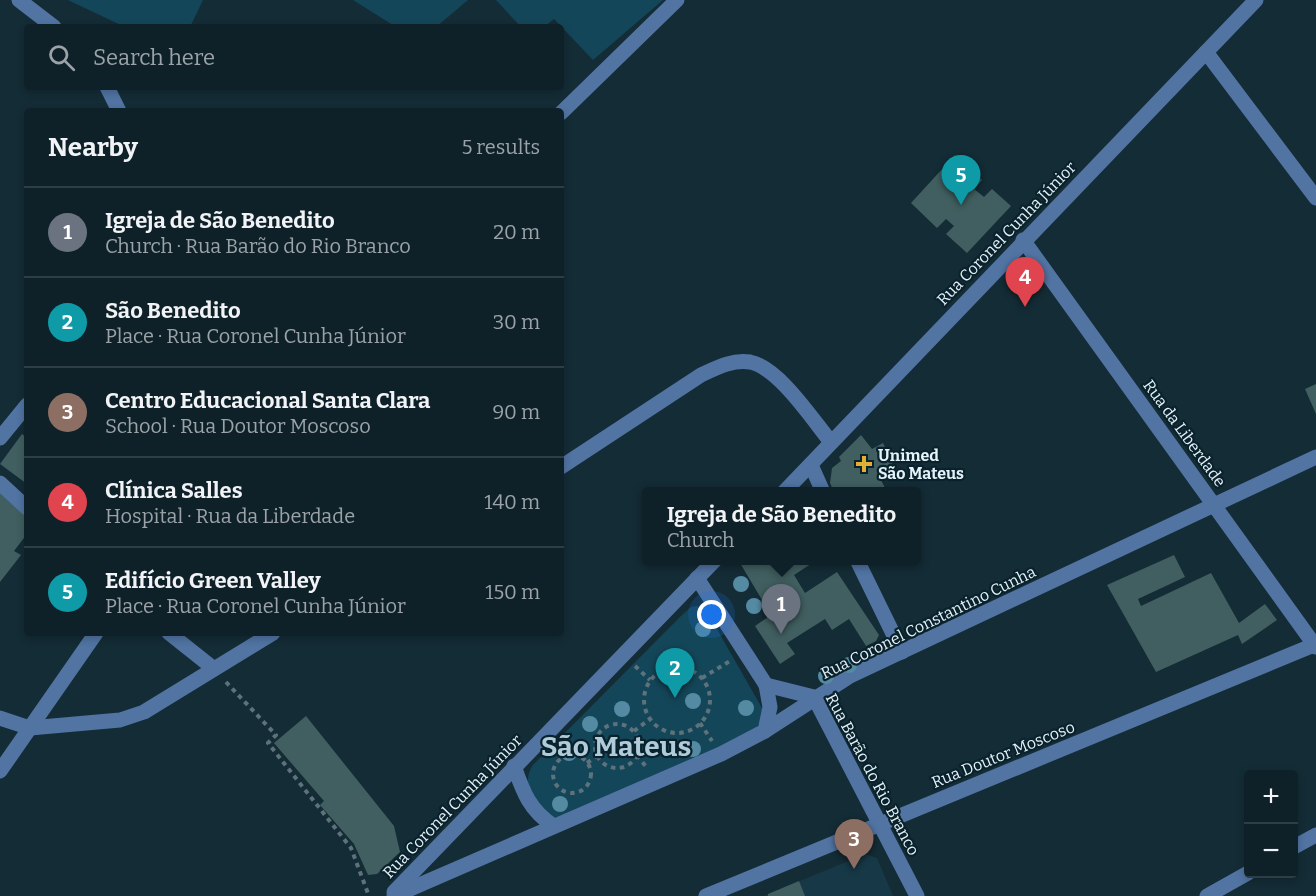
<!DOCTYPE html>
<html lang="en">
<head>
<meta charset="utf-8">
<style>
  body { margin:0; font-family:Bitter,serif; background:#1d2e34; color:#f1f3f6 }
  .controls { position:absolute; right:18px; bottom:18px; display:grid; overflow:hidden; border-radius:6px; box-shadow:0 3px 9px #0003 }
  .controls button { width:54px; height:54px; display:grid; place-items:center; padding:0; border:0; border-bottom:2px solid #2f3e45; background:#0f2128; color:#f1f3f6; font:30px sans-serif }
  .you { position:absolute; left:712px; top:615px; width:21px; height:21px; margin:-15px; border:4px solid #fff; border-radius:50%; background:#1a73e8; box-shadow:0 0 0 9px #1a73e833 }
  .badge { display:grid; place-items:center; width:39px; height:39px; border-radius:50%; background:#bca0f2; color:#fff; font-size:20px; font-weight:700 }
  .pin { position:absolute; translate:-50% -50px; filter:drop-shadow(0 2px 3px #0008) }
  .pin::after { content:''; position:absolute; top:32px; width:21px; height:18px; background:inherit; clip-path:polygon(0 0,100% 0,50% 100%) }
  .popup { position:absolute; left:642px; top:487px; width:279px; height:78px; box-sizing:border-box; display:grid; place-content:center; border-radius:6px; background:#0f2128; filter:drop-shadow(0 2px 4px #0005); font-size:20px; white-space:nowrap; color:#9ba3a8 }
  .popup b { font-size:22px; color:#f1f3f6 }
  .popup::after { content:''; position:absolute; left:50%; top:100%; margin-left:-12px; border:12px solid transparent; border-top-color:#0f2128 }
  .list { margin:0; padding:0; list-style:none }
  h2 { display:flex; justify-content:space-between; align-items:center; height:78px; margin:0; padding:0 24px; font-size:26px }
  h2 small { font-size:20px; font-weight:400; color:#9ba3a8 }
  .list li { display:grid; grid-template-columns:39px 1fr auto; gap:18px; align-items:center; box-sizing:border-box; height:90px; padding:0 24px; border-top:2px solid #2f3e45 }
  .list b { display:block; font-size:22px; white-space:nowrap }
  .list p { margin:0; font-size:20px; white-space:nowrap; color:#9ba3a8 }
  .list em { font-size:20px; font-style:normal; color:#9ba3a8 }
  .icon { flex:none; width:33px; height:33px; fill:none; stroke:currentColor; stroke-width:2; stroke-linecap:round; stroke-linejoin:round }
  .map { position:relative; flex:none; width:1316px; height:896px; overflow:hidden }
  .search { position:absolute; background:#0f2128; box-shadow:0 3px 9px #0003; left:24px; top:24px; width:540px; height:66px; display:flex; align-items:center; gap:15px; box-sizing:border-box; padding:0 21px; border-radius:6px; color:#9ba3a8; font-size:22px }
  .panel { position:absolute; background:#0f2128; box-shadow:0 3px 9px #0003; left:24px; top:108px; width:540px; height:528px; border-radius:6px }
  .map>svg:first-child { display:block }
  .built { fill:#173846 }
  .green { fill:#144659 }
  .building { fill:#415f60 }
  .lines { fill:none; stroke-linecap:round; stroke-linejoin:round }
  .path { stroke:#5e727b; stroke-width:4; stroke-dasharray:4.5 4.5; stroke-linecap:butt }
  .minor { stroke:#5174a3; stroke-width:15 }
  .tree { fill:#548ba3 }
  .poi-dot { fill:#dfb034; stroke:#0a222c; stroke-width:2 }
  .labels { text-anchor:middle; stroke-width:4.5; stroke-linejoin:round; paint-order:stroke }
  .street-label { font-size:16px; fill:#e4f2f9; stroke:#0a222c }
  .poi-label { font-size:16px; font-weight:bold; fill:#e4f2f9; stroke:#0a222c; text-anchor:start }
  .town-label { font-size:28px; font-weight:bold; fill:#b0ccda; stroke:#0a222c }
</style>
</head>
<body>
<div class="map">
<svg width="1316" height="896" viewBox="0 0 1316 896">
  <rect width="100%" height="100%" fill="#142c36"/>
  <polygon class="built" points="865,854 877,858 893,896 764,896"/>
  <g class="green">
    <polygon points="68,0 203,0 190,27 125,27"/>
    <polygon points="353,0 468,0 436,27 396,27"/>
    <polygon points="496,0 663,0 593,60 554,19 544,27 521,27"/>
    <path d="M697,606l9,4 60,105 -13,17 -191,86c-24,1 -44,-33 -29,-53l148,-149 10,-9z"/>
  </g>
  <g class="building">
    <polygon points="955,155 982,180 974,189 984,197 992,189 1011,206 967,253 946,234 954,226 946,219 937,228 911,203"/>
    <polygon points="1316,384 1316,414 1305,389"/>
    <polygon points="22,434 27,438 27,484 0,464"/>
    <polygon points="861,435 872,449 883,443 895,470 880,478 887,492 834,492 830,483 832,468 841,461 839,457"/>
    <polygon points="0,491 27,513 27,534 14,551 21,555 0,582"/>
    <polygon points="1174,555 1185,577 1138,599 1141,606 1211,573 1239,623 1265,604 1277,620 1242,644 1238,635 1156,672 1107,585"/>
    <polygon points="742,560 817,560 794,575 805,593 837,572 879,635 876,641 866,646 849,619 832,630 825,619 787,643 795,654 780,664 755,626 771,615 740,563"/>
    <polygon points="306,716 394,826 400,852 377,874 368,875 354,844 320,805 324,801 274,743"/>
    <polygon points="799,881 805,896 768,896 768,894"/>
  </g>
  <g class="lines">
    <g class="path">
      <polyline points="635,666 650,680"/>
      <circle cx="677" cy="700" r="33"/>
      <polyline points="702,678 730,661"/>
      <polyline points="226,682 276,735 268,743 351,848 369,896"/>
      <polyline points="700,723 712,741"/>
      <circle cx="617" cy="746" r="22"/>
      <polyline points="634,731 650,719"/>
      <circle cx="572" cy="774" r="19"/>
      <polyline points="637,755 647,768"/>
      <polyline points="587,763 597,756"/>
    </g>
    <g class="minor">
      <polyline points="19,0 54,27"/>
      <polyline points="1206,52 1316,198"/>
      <polyline points="107,87 119,111"/>
      <polyline points="561,113 677,0"/>
      <polyline points="1023,240 1316,647"/>
      <polyline points="0,438 27,405"/>
      <polyline points="811,465 823,492"/>
      <path d="M561,467l140,-92c15,-7 32,-16 49,-13 29,6 62,57 81,80"/>
      <polyline points="0,483 27,508"/>
      <polyline points="784,492 1256,0"/>
      <polyline points="857,560 902,652"/>
      <polyline points="697,578 766,685 814,697 917,896"/>
      <polyline points="169,633 213,668"/>
      <polyline points="0,718 30,728 120,720 144,712 273,633"/>
      <polyline points="765,731 770,707 766,685"/>
      <path d="M514,766c9,26 16,45 40,60"/>
      <polyline points="0,771 96,633"/>
      <polyline points="1294,847 1316,835"/>
      <polyline points="394,892 715,560"/>
      <polyline points="394,896 721,754 765,731 850,676 1316,457"/>
      <polyline points="706,896 1314,645"/>
      <polyline points="1207,896 1248,873"/>
    </g>
  </g>
  <g class="tree">
    <circle cx="741" cy="584" r="8"/>
    <circle cx="754" cy="606" r="8"/>
    <circle cx="703" cy="629" r="8"/>
    <circle cx="849" cy="665" r="8"/>
    <circle cx="826" cy="676" r="8"/>
    <circle cx="693" cy="701" r="8"/>
    <circle cx="746" cy="708" r="8"/>
    <circle cx="622" cy="709" r="8"/>
    <circle cx="590" cy="724" r="8"/>
    <circle cx="693" cy="749" r="8"/>
    <circle cx="569" cy="753" r="8"/>
    <circle cx="560" cy="804" r="8"/>
  </g>
  <path class="poi-dot" d="M861 455h6v6h6v6h-6v6h-6v-6h-6v-6h6z"/>
  <g class="labels">
    <g class="street-label">
      <text transform="translate(1006 233) rotate(-46)" y="6">Rua Coronel Cunha Júnior</text>
      <text transform="translate(1185 433) rotate(54)" y="6">Rua da Liberdade</text>
      <text transform="translate(928 622) rotate(-26)" y="6">Rua Coronel Constantino Cunha</text>
      <text transform="translate(1003 754) rotate(-22)" y="6">Rua Doutor Moscoso</text>
      <text transform="translate(873 774) rotate(62)" y="6">Rua Barão do Rio Branco</text>
      <text transform="translate(452 806) rotate(-46)" y="6">Rua Coronel Cunha Júnior</text>
    </g>
    <g class="poi-label">
      <text x="878" y="461">Unimed<tspan x="878" dy="18">São Mateus</tspan></text>
    </g>
    <g class="town-label">
      <text x="616" y="756">São Mateus</text>
    </g>
  </g>
</svg>
<div class="controls">
<button>+</button>
<button>−</button>
</div>
<div class="you"></div>
<div class="pin badge" style="left:781px;top:634px;background:#6b7280">1</div>
<div class="popup"><b>Igreja de São Benedito</b>Church</div>
<div class="pin badge" style="left:675px;top:698px;background:#0f9aa8">2</div>
<div class="pin badge" style="left:854px;top:869px;background:#8d6e63">3</div>
<div class="pin badge" style="left:1025px;top:307px;background:#e0444e">4</div>
<div class="pin badge" style="left:961px;top:205px;background:#0f9aa8">5</div>
<div class="search"><svg class="icon" aria-label="search" viewBox="0 0 24 24"><circle cx="10" cy="10" r="6"/><path d="M15 15l6 6"/></svg>Search here</div>
<section class="panel">
<h2>Nearby<small>5 results</small></h2>
<ul class="list">
<li><span class="badge" style="background:#6b7280">1</span><div><b>Igreja de São Benedito</b><p>Church · Rua Barão do Rio Branco</p></div><em>20 m</em></li>
<li><span class="badge" style="background:#0f9aa8">2</span><div><b>São Benedito</b><p>Place · Rua Coronel Cunha Júnior</p></div><em>30 m</em></li>
<li><span class="badge" style="background:#8d6e63">3</span><div><b>Centro Educacional Santa Clara</b><p>School · Rua Doutor Moscoso</p></div><em>90 m</em></li>
<li><span class="badge" style="background:#e0444e">4</span><div><b>Clínica Salles</b><p>Hospital · Rua da Liberdade</p></div><em>140 m</em></li>
<li><span class="badge" style="background:#0f9aa8">5</span><div><b>Edifício Green Valley</b><p>Place · Rua Coronel Cunha Júnior</p></div><em>150 m</em></li>
</ul>
</section>
</div>
</body>
</html>
